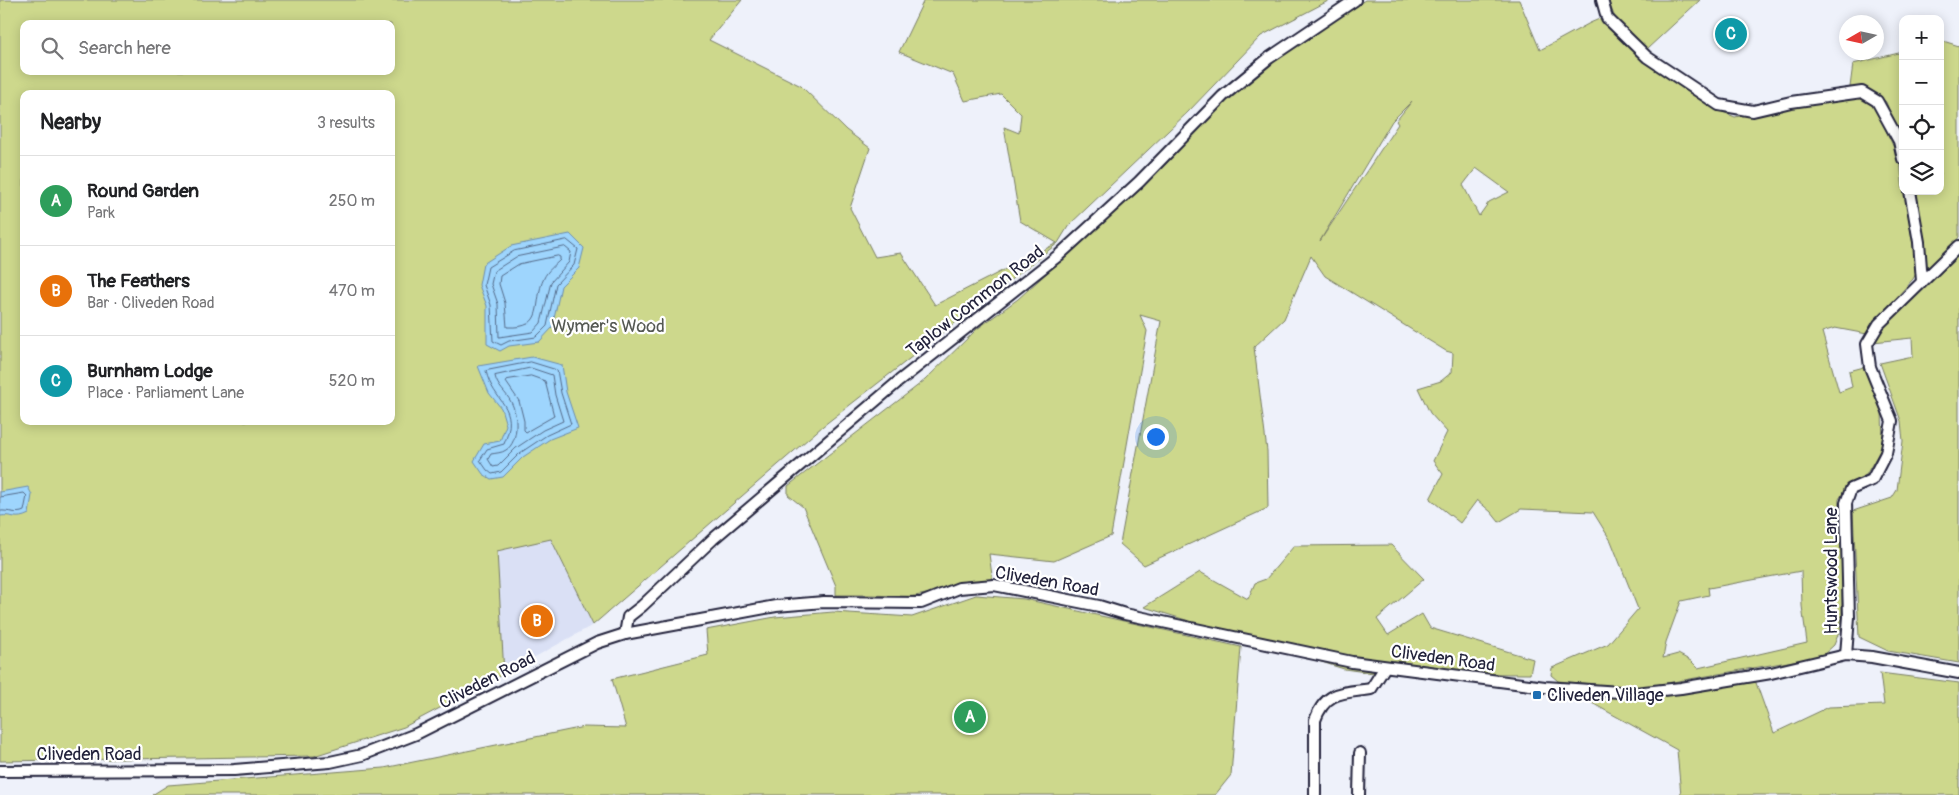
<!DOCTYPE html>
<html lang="en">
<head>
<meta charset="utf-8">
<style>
  body { margin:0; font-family:Pangolin,sans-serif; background:#f2f2f2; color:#202124 }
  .controls { position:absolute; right:15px; top:15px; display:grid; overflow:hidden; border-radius:10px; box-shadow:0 2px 12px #0003 }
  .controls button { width:45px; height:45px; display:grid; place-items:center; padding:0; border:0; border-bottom:1px solid #e0e0e0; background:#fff; color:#202124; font:25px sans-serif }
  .compass { position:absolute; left:1839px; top:15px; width:45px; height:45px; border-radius:50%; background:#fff; box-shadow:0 2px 12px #0003; rotate:261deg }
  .you { position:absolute; left:1155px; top:436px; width:18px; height:18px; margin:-12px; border:4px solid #fff; border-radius:50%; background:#1a73e8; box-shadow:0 0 0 8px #1a73e833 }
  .badge { display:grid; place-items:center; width:32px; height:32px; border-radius:50%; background:#0b8043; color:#fff; font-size:16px; font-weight:700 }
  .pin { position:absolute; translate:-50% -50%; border:2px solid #fff; box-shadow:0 1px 5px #0006 }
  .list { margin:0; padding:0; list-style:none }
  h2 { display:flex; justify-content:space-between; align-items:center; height:65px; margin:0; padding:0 20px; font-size:21px }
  h2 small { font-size:16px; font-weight:400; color:#757577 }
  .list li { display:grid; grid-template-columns:32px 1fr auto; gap:15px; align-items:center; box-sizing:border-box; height:90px; padding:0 20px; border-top:1px solid #e0e0e0 }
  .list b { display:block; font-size:19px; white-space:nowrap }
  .list p { margin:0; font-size:16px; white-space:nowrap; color:#757577 }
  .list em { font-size:16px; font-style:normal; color:#757577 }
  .icon { flex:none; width:28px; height:28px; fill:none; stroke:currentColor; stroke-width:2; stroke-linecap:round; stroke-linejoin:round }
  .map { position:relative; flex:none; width:1959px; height:795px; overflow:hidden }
  .search { position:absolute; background:#fff; box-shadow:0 2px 12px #0003; left:20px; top:20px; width:375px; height:55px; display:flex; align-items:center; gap:12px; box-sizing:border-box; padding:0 18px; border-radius:10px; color:#757577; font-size:19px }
  .panel { position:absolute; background:#fff; box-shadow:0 2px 12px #0003; left:20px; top:90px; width:375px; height:335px; border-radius:10px }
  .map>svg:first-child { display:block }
  .built { fill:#dae0f5 }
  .green { fill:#cdd88c; stroke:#787d64; fill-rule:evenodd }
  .water { fill:#9ed5fd; stroke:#6c8daf }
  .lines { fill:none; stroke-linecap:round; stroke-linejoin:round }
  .shore { stroke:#546a89; stroke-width:1 }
  .minor-casing { stroke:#22223b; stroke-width:14 }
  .minor { stroke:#fff; stroke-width:10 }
  .poi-dot { fill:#1f6fb2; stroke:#fff; stroke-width:2 }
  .labels { text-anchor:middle; stroke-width:4.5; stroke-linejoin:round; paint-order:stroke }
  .street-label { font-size:18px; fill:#22223b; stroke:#fff }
  .park-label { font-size:18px; fill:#555953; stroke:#fff }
  .poi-label { font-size:18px; fill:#22223b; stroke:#fff; text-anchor:start }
</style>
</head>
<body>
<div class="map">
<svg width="1959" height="795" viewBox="0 0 1959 795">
  <rect width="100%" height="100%" fill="#eef1fa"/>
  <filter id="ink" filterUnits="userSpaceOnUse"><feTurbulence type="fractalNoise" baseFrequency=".02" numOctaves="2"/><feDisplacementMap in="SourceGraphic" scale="10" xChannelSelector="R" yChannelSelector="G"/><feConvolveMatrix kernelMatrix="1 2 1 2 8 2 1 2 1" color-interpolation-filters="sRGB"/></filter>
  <g filter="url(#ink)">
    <polygon class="built" points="551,539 593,625 504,674 496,551"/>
    <g class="green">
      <path d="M0,0h742l-33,40 92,46 45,44 24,18 -20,60 25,49 26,-4 34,52 122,-62 -37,-22 -16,-94 15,6 2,-19 -20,-20 -36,7 -12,-27 -54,-22 25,-52h406l-69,36 -73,76 -119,113 -11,18 -235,183 -230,199 -42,-86 -54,12 7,123 -100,53 -90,29 -314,5zM24,24h367v47h-367zM24,94h367v327h-367z"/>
      <path d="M1365,0h154l21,50 50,-27 14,-6 -1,7 110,84 22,9 121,-21 18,8 26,57 3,30h2l12,81 -4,7 -41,46 -5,9 -32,-6 -13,4 17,60 13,-5 -3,-16 15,-4 18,44 1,34 -17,30 -17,9 -10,15 -1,16 4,18v83l-2,14 -6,15 -12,11 -184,32 -80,-7 -7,-6 1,-7 56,-24 30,-35 -27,-68 -18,-29 -72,-3 -22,13 -8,-10 -14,-12 -17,23 -30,-24 13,-25 -10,-13 14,-29 -17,-19 -12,-25 23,-7 11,-9 1,-19 -7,-2 -121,-75 -14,-20 -27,63 -30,28 13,104 1,57 -124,57 -24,-21 41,-223 -21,-6 7,16 -36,205 -57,25 -65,-7 4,28 -84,15 -36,-2h-37v-9l-33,-79 -15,-12v-9l137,-106 52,-51 41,-30 139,-126 81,-85 43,-36zM1412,101l-16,20 2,3 -78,117 72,-120zM1476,168l33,24 -20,10 -10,14 -16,-31zM1801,571l1,35 5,37 -109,25 -7,-7 -13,-7 -15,4 3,-16 15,-41 28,-6 -1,-8 1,1z"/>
      <polygon points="1608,0 1700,0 1647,49 1615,18"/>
      <polygon points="1940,40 1959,46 1959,237 1951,248 1927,269 1915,191 1940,191"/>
      <polygon points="1903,52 1903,146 1886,102 1878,94 1850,87 1853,64"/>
      <path d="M1959,252v411l-71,-12 -29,-14 -6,-126 39,-13 5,-8 6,-49 -2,-20 -21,-58 33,-7 -1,-18 -39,4c10,-27 64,-69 86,-90z"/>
      <polygon points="1391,545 1424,579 1377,619 1388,635 1422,614 1430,628 1533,659 1530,674 1373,673 1344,669 1144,607 1200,572 1248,599 1255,583 1266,579 1294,546"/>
      <polygon points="976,595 1024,599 1241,647 1231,775 1215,795 152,795 168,785 384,768 584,727 626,728 612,679 708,655 706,630 775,617 833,612 912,617"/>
      <polygon points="1880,673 1959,683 1959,795 1681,795 1677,750 1581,697 1640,698 1703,690 1755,680 1774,733 1829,707 1884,705"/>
    </g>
    <g class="water">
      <polygon points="570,234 584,248 579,268 561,286 552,328 539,342 509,346 500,351 487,344 487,306 479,285 483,264 511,246"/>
      <polygon points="532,357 562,365 566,392 578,428 550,439 523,457 503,477 491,479 483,474 474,461 484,444 500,441 506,425 501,408 489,393 478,366"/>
      <path d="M28,487l4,8 -3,19c-14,7 -16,0 -29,2v-24z"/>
    </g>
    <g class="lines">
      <g class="shore">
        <polygon points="567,240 578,249 574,265 556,284 547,326 536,337 509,341 501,345 493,341 491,305 484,285 488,267 514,251"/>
        <polygon points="565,247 571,252 569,262 551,282 541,323 533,332 499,337 498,304 491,284 494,271 516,257"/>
        <path d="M558,256l2,1v3c-5,5 -13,11 -16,18 -12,25 3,51 -37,49l-2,-24 -6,-19 1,-8 19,-12z"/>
        <path d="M531,362l26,8 4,23 10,31 -24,11 -27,18 -19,19 -9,2 -5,-4 -7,-10 7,-11 17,-5c17,-39 -11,-41 -18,-73z"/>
        <path d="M531,368l21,7 3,20 8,26 -20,9 -27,18 -18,18 -5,1 -5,-8 3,-5c5,-1 11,-1 15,-4 13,-8 12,-36 5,-48 -5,-10 -14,-15 -16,-26z"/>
        <polygon points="531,376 545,381 554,416 526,432 524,430 524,421 519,401 506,382 507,380"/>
        <path d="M0,497l24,-4 3,3 -3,15c-8,4 -15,-1 -24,0"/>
      </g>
      <g class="minor-casing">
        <g id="minor">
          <polyline points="1602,0 1607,18 1647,57 1719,105 1753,111 1791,102 1862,92 1877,101 1899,141 1903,159"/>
          <polyline points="1910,191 1919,242 1922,281"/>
          <polyline points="625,634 628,617 642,606 713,539 899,381 1059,255 1139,182 1223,96 1269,58 1355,0"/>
          <polyline points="1846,655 1849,617 1846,503 1851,489 1872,480 1886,453 1892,421 1870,367 1867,344 1879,324 1959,246"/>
          <polyline points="0,771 234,770 330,762 362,755 416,734 597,643 625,634 776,606 824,602 921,603 959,588 994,585 1099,606 1125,614 1352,662 1545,687 1635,693 1681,688 1771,673 1846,655 1872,657 1959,673"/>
          <path d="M1315,795v-75c11,-30 28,-27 56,-31l14,-22"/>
          <polyline points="1359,795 1360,753"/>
        </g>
      </g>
      <use href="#minor" class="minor"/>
    </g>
  </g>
  <rect class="poi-dot" x="1532" y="690" width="10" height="10" rx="2.5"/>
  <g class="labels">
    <g class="street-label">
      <text transform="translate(975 301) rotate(-38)" y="6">Taplow Common Road</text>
      <text transform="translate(1831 571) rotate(-90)" y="6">Huntswood Lane</text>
      <text transform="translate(1047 581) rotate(10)" y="6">Cliveden Road</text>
      <text transform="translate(1443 658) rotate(8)" y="6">Cliveden Road</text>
      <text transform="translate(487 680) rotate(-27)" y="6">Cliveden Road</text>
      <text x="89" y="760">Cliveden Road</text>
    </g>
    <g class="park-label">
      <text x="608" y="332">Wymer's Wood</text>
    </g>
    <g class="poi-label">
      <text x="1547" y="701">Cliveden Village</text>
    </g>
  </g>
</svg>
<div class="controls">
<button>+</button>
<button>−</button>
<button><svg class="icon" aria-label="locate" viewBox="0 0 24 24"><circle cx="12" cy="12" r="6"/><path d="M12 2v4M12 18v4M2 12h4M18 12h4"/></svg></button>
<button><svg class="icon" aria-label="layers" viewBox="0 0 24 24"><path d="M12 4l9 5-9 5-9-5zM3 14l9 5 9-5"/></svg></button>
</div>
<svg class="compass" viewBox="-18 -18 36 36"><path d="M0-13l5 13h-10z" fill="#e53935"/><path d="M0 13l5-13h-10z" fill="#757577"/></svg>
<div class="you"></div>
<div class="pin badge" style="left:970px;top:717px;background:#2e9e5b">A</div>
<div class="pin badge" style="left:537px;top:621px;background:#e8710a">B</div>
<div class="pin badge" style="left:1731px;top:34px;background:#0f9aa8">C</div>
<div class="search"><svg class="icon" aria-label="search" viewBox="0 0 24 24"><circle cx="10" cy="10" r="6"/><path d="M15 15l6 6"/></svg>Search here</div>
<section class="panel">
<h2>Nearby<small>3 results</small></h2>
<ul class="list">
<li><span class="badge" style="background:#2e9e5b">A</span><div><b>Round Garden</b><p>Park</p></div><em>250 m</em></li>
<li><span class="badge" style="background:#e8710a">B</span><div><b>The Feathers</b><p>Bar · Cliveden Road</p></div><em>470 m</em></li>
<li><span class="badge" style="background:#0f9aa8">C</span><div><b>Burnham Lodge</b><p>Place · Parliament Lane</p></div><em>520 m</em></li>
</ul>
</section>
</div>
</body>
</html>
